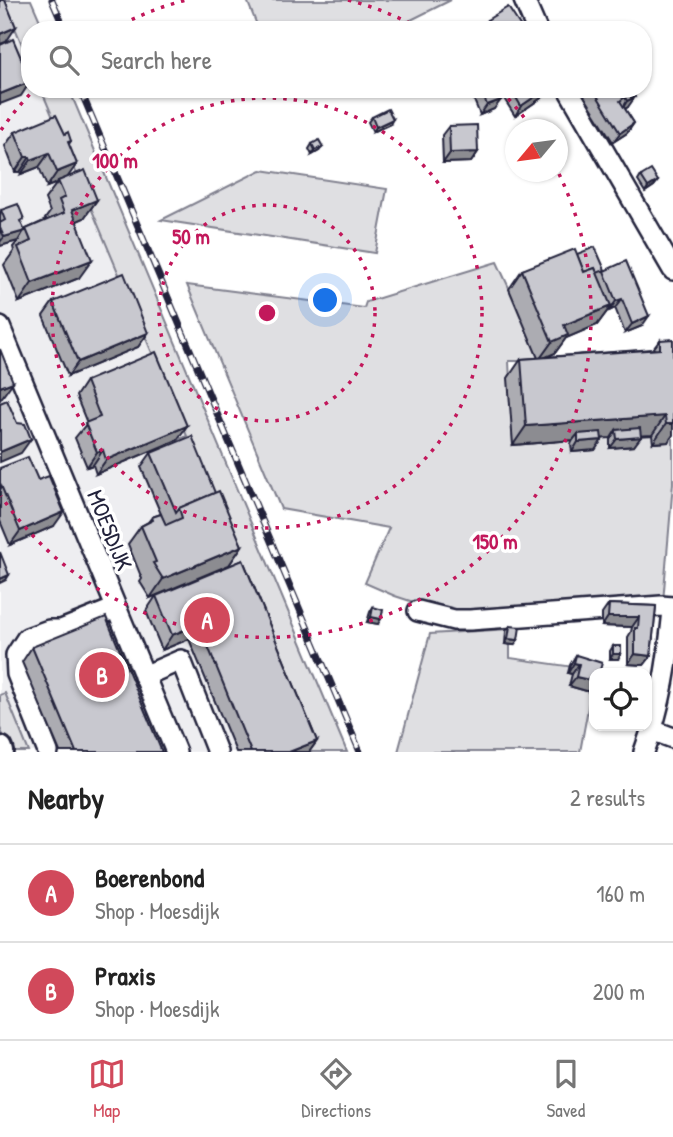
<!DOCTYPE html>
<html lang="en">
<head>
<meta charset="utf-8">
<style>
  body { margin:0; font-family:"Patrick Hand",sans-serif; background:#f2f2f2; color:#222 }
  .controls { position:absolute; right:21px; bottom:21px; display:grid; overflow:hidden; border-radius:14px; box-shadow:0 2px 5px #0004 }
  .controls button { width:63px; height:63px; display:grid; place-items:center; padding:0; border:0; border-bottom:2px solid #e0e0e0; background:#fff; color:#222; font:35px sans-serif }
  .compass { position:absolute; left:505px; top:119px; width:63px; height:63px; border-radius:50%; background:#fff; box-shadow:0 2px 5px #0004; rotate:241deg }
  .you { position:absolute; left:326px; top:301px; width:24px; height:24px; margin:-18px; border:5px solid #fff; border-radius:50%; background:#1a73e8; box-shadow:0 0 0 10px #1a73e833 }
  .badge { display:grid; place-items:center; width:46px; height:46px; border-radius:50%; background:#d1495b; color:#fff; font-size:23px; font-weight:700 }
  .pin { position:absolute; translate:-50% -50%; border:4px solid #fff; box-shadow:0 2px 7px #0006 }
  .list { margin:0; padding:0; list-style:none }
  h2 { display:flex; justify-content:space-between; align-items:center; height:91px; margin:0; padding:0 28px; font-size:30px }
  h2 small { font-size:23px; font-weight:400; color:#767676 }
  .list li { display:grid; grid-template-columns:46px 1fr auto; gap:21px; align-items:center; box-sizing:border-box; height:98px; padding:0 28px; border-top:2px solid #e0e0e0 }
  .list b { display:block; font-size:26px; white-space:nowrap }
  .list p { margin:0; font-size:23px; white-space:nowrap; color:#767676 }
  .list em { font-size:23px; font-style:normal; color:#767676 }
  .icon { flex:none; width:38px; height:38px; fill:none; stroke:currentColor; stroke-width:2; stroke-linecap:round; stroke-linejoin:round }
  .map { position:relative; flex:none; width:673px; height:752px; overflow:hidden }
  .search { position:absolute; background:#fff; box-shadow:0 2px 5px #0004; left:21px; right:21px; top:21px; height:77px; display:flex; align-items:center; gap:18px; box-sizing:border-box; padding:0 24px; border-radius:28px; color:#767676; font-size:26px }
  .sheet { height:287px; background:#fff }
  nav { display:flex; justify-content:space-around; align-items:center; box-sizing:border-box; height:98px; border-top:2px solid #e0e0e0; background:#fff; font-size:19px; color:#767676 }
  nav a { display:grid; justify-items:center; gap:4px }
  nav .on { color:#d1495b }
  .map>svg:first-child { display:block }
  .built { fill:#eeeef1 }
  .green { fill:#dfdfe2; stroke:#80808e; stroke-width:2 }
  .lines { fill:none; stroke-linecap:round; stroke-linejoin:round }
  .minor-casing { stroke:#22223b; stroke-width:24 }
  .major-casing { stroke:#22223b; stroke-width:30 }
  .minor { stroke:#fff; stroke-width:19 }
  .major { stroke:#fff; stroke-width:24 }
  .rail-casing { stroke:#22223b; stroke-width:7 }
  .rail { stroke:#fff; stroke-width:4.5; stroke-dasharray:13; stroke-linecap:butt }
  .wall { fill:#acacb2; stroke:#22223b; stroke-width:2 }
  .shaded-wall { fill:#8c8c91; stroke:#22223b; stroke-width:2 }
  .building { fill:#c8c8cf; stroke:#22223b; stroke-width:2 }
  .ring { fill:none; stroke:#c2185b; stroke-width:3.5; stroke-dasharray:3.5 7 }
  .labels { text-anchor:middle; stroke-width:7; stroke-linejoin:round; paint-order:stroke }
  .street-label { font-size:23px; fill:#22223b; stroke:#fff }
  .centre { fill:#c2185b; stroke:#fff; stroke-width:3.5 }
  .ring-label { font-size:21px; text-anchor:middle; font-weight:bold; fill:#c2185b; stroke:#fff; stroke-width:7; stroke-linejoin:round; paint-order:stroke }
</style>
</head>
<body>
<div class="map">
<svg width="673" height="752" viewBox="0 0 673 752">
  <rect width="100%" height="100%" fill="#fff"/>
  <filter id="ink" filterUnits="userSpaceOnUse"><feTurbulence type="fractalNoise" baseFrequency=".0143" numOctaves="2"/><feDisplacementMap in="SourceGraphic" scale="14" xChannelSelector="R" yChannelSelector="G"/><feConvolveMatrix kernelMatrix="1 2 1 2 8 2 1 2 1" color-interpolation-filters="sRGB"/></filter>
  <g filter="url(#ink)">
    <polygon class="built" points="0,0 30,46 30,89 47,89 320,752 0,752"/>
    <g class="green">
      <polygon points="3,0 31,0 44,30 30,30 30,63"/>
      <polygon points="247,0 451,0 391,30 259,30"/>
      <polygon points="41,89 69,89 347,752 305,752 177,440 187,436"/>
      <polygon points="261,170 387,189 375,253 161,220"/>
      <polygon points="497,262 543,361 509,361 513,444 650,435 673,439 673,483 663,602 453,615 395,596 365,583 389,528 281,509 187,285 364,308 366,302"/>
      <polygon points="510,629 510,658 595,670 580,752 398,752 430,634"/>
      <polygon points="5,693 29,752 10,752 0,728 0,695"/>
    </g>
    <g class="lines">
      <g class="minor-casing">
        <g id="minor">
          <polyline points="524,0 537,30"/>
          <polyline points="568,89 673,270"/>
          <polyline points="0,327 176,752"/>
          <polyline points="418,611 454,620 470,620 661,606 673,607"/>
          <polyline points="144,676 181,660 217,752"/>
          <polyline points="652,730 673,738"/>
          <polyline points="48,752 17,674 16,655 27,638 49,630 61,630 116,608"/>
          <path d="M644,752c18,-49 24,-90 29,-142"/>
        </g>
      </g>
      <g class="major-casing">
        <polyline id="major" points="0,749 1,752"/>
      </g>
      <use href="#minor" class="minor"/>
      <use href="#major" class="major"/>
      <g class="rail-casing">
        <g id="rail">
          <polyline points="52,0 65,30"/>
          <polyline points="80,89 360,752"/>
        </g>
      </g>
      <use href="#rail" class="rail"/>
    </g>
    <g class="wall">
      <polygon points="487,20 523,30 481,30"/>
      <polygon points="474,89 496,89 494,109 480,115 471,93"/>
      <polygon points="498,89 550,89 547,94 515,116"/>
      <polygon points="582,89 613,89 614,91 631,89 628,107 625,109 634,123 627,133 613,142 581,91"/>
      <polygon points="372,117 390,124 373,132 368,122"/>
      <polygon points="449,126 478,152 471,162 443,163 442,135"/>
      <polygon points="15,132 65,134 71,141 69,144 68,176 97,200 84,218 77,221 79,278 19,302 4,265 14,251 13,247 18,241 0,246 0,212 1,210 21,223 24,231 26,229 46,220 45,219 50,212 45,199 57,183 47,187 39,167 21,174 20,172 15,172 5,146"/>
      <polygon points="312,144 319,151 312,155 309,149"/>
      <polygon points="641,176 658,181 654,186 645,192 638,181"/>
      <polygon points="577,254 604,271 642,326 625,333 615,308 609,311 609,309 597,325 566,338 555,353 546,357 653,349 660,340 668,442 653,443 652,435 641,435 634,446 610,448 610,440 611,438 602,438 595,450 572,452 571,444 573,440 513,445 508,378 521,359 538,358 509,289 522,270"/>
      <polygon points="53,302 148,333 138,347 68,376 43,316"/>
      <polygon points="86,381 177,440 96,474 93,465 87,467 75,438 87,423 76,396"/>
      <polygon points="151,453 215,493 242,546 229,565 150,598 140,582 142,579 128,544 141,526 148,522 152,517 161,514 141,467"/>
      <polygon points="0,468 38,480 54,526 10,545 0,521"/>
      <polygon points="243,560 317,741 309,752 236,752 189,639 162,650 146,611 156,596"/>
      <polygon points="609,604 656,606 651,656 644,665 628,664 628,637 631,632 632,627 602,626 602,614"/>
      <polygon points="373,607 378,624 367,622 370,612"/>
      <polygon points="510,626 514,645 505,644 506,631"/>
      <polygon points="613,646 618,659 610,659 610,651"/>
      <polygon points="32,647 162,752 60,752 22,662"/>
      <polygon points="576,655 590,692 569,686 572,674 568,673 570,665"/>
    </g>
    <g class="shaded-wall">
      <polygon points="16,27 6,42 0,44 0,34"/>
      <polygon points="30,82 21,96 0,104 0,94"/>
      <polygon points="546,89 550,89 547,94 515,116 521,106"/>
      <polygon points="635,97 628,107 621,111 627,101"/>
      <polygon points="501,100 494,109 480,115 487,105"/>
      <polygon points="393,119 390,124 373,132 376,127"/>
      <polygon points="634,123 627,133 613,142 620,133"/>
      <polygon points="323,147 319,151 312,155 315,150"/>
      <polygon points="478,152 471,162 443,163 450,153"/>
      <polygon points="49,153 39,167 21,174 31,160"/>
      <polygon points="25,157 30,157 20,172 15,172"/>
      <polygon points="77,164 67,178 58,181 57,183 47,187 57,172"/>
      <polygon points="658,181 654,186 645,192 648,187"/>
      <polygon points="97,200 84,218 59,229 72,210"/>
      <polygon points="24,231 18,241 0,246 0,242 4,237"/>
      <polygon points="92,260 79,278 19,302 32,283"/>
      <polygon points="622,299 615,308 609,311 616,301"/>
      <polygon points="611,306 597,325 566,338 555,353 539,360 564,325"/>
      <polygon points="649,316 642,326 625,333 632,324"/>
      <polygon points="148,333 138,347 68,376 78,362"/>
      <polygon points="13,382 0,400 0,387"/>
      <polygon points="665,416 652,435 617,437 616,430 611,438 578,440 578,434 573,440 513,445 526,426"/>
      <polygon points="666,424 673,424 673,435 668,442 653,443"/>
      <polygon points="187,426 177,440 96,474 106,460"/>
      <polygon points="641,437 634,446 610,448 617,439"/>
      <polygon points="31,439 21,453 0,462 0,452"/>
      <polygon points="602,440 595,450 572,452 578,442"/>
      <polygon points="103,450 93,465 87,467 97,452"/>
      <polygon points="64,512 54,526 10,545 20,531"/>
      <polygon points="242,546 229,565 150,598 163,579"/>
      <polygon points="9,575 6,580 0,583 0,579"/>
      <polygon points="371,617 381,619 378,624 367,622"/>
      <polygon points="608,617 639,617 632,627 602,626"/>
      <polygon points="199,624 189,639 162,650 172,635"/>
      <polygon points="508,639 518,640 514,645 505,644"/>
      <polygon points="613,654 621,654 618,659 610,659"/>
      <polygon points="635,654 651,656 644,665 628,664"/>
      <polygon points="574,663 579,664 572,674 568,673"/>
      <polygon points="576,677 594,681 594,686 590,692 569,686"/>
      <polygon points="317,741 309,752 289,752"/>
    </g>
    <g class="building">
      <polygon points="0,0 5,0 16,27 0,34"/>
      <polygon points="508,7 523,30 494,30 487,20"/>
      <polygon points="13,39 30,79 30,82 0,94 0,45"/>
      <polygon points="481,89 496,89 501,100 487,105"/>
      <polygon points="511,89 546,89 521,106"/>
      <polygon points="593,89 613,89 614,91 618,89 631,89 635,97 627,101 625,97 620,101 634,123 620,133"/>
      <polygon points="388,109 393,119 376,127 372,117"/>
      <polygon points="56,115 65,134 68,132 71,141 68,142 77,164 57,172 49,153 31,160 30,157 25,157 15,132"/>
      <polygon points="477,125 478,152 450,153 449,126"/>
      <polygon points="319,140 323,147 315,150 312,144"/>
      <polygon points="85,170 97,200 72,210 92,260 32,283 18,247 31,241 26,229 64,213 59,200 65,197 58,181"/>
      <polygon points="651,170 658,181 648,187 641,176"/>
      <polygon points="18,204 24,219 20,221 25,231 4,237 0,228 0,223 5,220 1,210"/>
      <polygon points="595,247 605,270 597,273 595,268 584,272 577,254"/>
      <polygon points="575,249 584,272 595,268 611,306 564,325 568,335 552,342 522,270"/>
      <polygon points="626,261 649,316 632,324 622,299 616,301 604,271"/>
      <polygon points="124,273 148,333 78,362 53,302"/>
      <polygon points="673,339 673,424 666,424 665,416 526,426 521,359 660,349 660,340"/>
      <polygon points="0,349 13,382 0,387"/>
      <polygon points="156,352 187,426 106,460 103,450 97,452 85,423 100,417 86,381"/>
      <polygon points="7,400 17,423 25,424 31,439 0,452 0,403"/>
      <polygon points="640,428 641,437 617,439 616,430"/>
      <polygon points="601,432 602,440 578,442 578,434"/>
      <polygon points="192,436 215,493 179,508 176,512 151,453"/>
      <polygon points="28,457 38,480 49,476 64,512 20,531 0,483 0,468"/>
      <polygon points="219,491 242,546 163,579 153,563 156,562 141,526 153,520 152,517 161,514 166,525 182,518 179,508"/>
      <polygon points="0,552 9,575 0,579"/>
      <polygon points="243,560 317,741 289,752 251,752 199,624 172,635 156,596"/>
      <polygon points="609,604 656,606 651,656 635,654 635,628 638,628 639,617 608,617"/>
      <polygon points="373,607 383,610 381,619 371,617"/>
      <polygon points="106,617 162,752 76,752 32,647"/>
      <polygon points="510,626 520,627 518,640 508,639"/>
      <rect x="613" y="646" width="8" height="8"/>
      <polygon points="576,655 602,663 599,673 594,673 594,681 576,677 579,664 574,663"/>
    </g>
  </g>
  <g class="ring">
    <circle cx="267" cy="313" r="108"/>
    <circle cx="267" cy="313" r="215"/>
    <path d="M1 130A323 323 0 0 1 33 91M113 29A323 323 0 0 1 186 0M348 0A323 323 0 0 1 421 29M501 91A323 323 0 0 1 532 128M559 174A323 323 0 0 1 1 496"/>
  </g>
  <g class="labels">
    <g class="street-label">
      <text transform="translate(110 530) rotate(68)" y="8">MOESDIJK</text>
    </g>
  </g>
  <circle cx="267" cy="313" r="10" class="centre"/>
  <g class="ring-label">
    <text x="115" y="168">100 m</text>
    <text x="191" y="244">50 m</text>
    <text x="495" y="549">150 m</text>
  </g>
</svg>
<div class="controls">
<button><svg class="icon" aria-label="locate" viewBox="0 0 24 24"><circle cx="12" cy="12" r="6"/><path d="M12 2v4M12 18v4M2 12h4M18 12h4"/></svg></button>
</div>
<svg class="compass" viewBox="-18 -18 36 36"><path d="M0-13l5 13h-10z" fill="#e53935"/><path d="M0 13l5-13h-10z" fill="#767676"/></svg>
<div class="you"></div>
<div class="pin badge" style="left:207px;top:620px">A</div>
<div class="pin badge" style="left:102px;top:675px">B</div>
<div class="search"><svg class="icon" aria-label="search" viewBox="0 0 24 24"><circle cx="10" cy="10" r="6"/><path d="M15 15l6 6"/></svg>Search here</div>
</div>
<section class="sheet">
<h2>Nearby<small>2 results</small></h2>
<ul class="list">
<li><span class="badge">A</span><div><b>Boerenbond</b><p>Shop · Moesdijk</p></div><em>160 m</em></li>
<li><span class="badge">B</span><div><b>Praxis</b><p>Shop · Moesdijk</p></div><em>200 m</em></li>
</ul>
</section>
<nav>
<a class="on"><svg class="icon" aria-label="map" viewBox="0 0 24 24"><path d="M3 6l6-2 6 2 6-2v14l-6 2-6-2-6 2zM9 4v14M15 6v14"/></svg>Map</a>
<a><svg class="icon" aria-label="directions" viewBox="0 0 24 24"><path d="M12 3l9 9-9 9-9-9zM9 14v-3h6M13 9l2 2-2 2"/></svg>Directions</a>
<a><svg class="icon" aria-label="saved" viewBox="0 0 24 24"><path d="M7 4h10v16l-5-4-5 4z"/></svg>Saved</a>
</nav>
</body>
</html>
